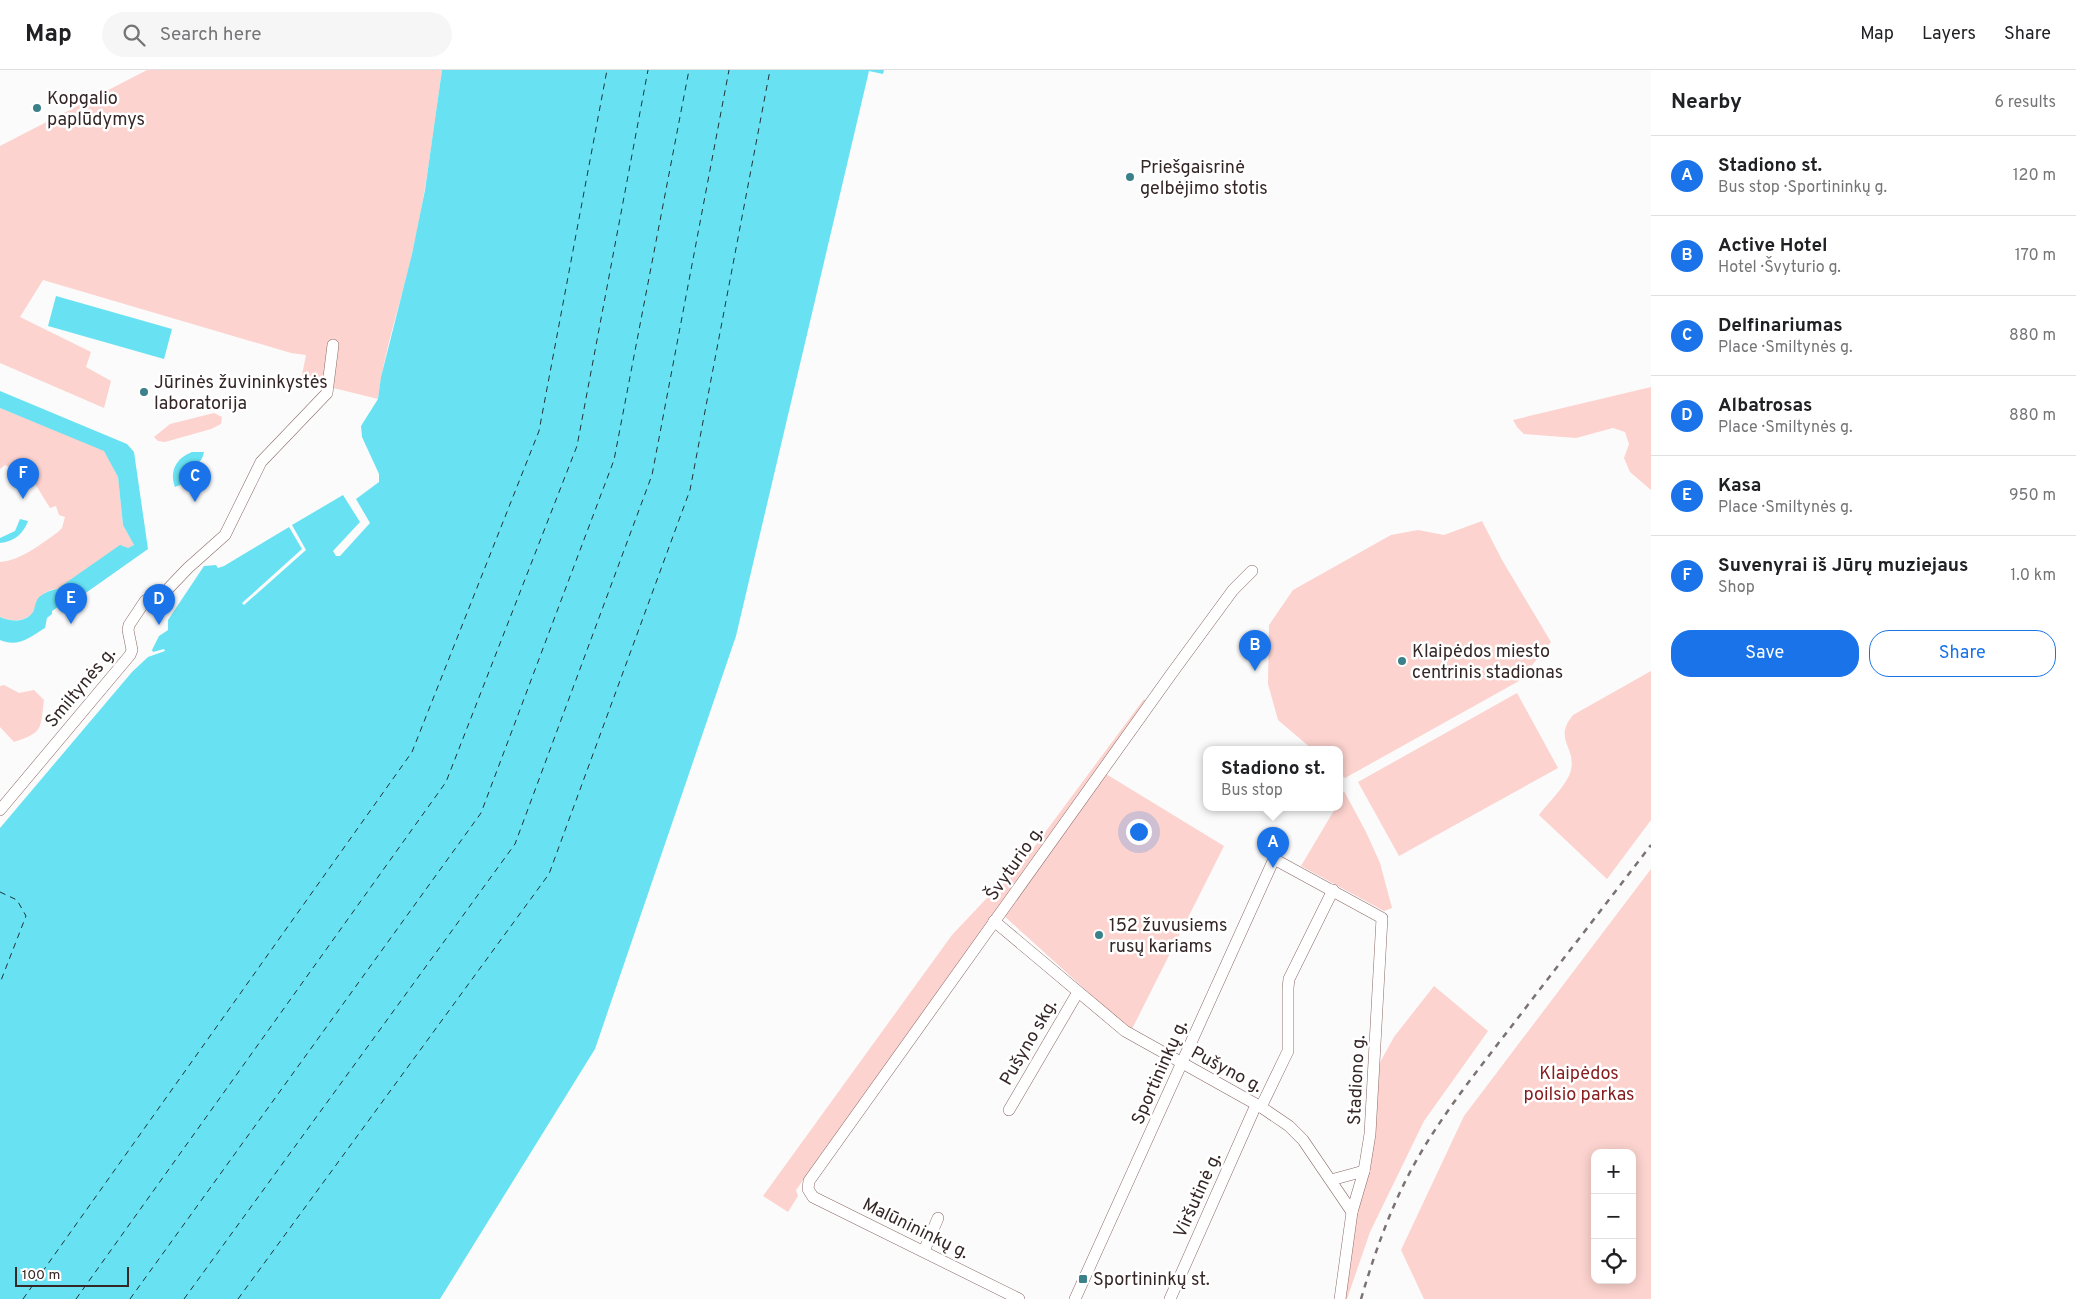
<!DOCTYPE html>
<html lang="en">
<head>
<meta charset="utf-8">
<style>
  body { margin:0; font-family:Overpass,sans-serif; background:#f6f6f6; color:#202124 }
  .controls { position:absolute; right:15px; bottom:15px; display:grid; overflow:hidden; border-radius:10px; box-shadow:0 2px 12px #0003 }
  .controls button { width:45px; height:45px; display:grid; place-items:center; padding:0; border:0; border-bottom:1px solid #e0e0e0; background:#fff; color:#202124; font:25px sans-serif }
  .scale { position:absolute; left:15px; bottom:12px; width:114px; box-sizing:border-box; padding-left:5px; border:2px solid #352726; border-top:0; font-size:14px; line-height:18px; white-space:nowrap; color:#352726; -webkit-text-stroke:4px #fff; paint-order:stroke }
  .you { position:absolute; left:1138px; top:761px; width:18px; height:18px; margin:-12px; border:4px solid #fff; border-radius:50%; background:#1a73e8; box-shadow:0 0 0 8px #1a73e833 }
  .badge { display:grid; place-items:center; width:32px; height:32px; border-radius:50%; background:#1a73e8; color:#fff; font-size:16px; font-weight:700 }
  .pin { position:absolute; translate:-50% -41px; filter:drop-shadow(0 1px 2px #0008) }
  .pin::after { content:''; position:absolute; top:26px; width:18px; height:15px; background:inherit; clip-path:polygon(0 0,100% 0,50% 100%) }
  .popup { position:absolute; left:1203px; top:676px; width:140px; height:65px; box-sizing:border-box; display:grid; place-content:center; border-radius:10px; background:#fff; filter:drop-shadow(0 1px 4px #0005); font-size:16px; white-space:nowrap; color:#757577 }
  .popup b { font-size:19px; color:#202124 }
  .popup::after { content:''; position:absolute; left:50%; top:100%; margin-left:-10px; border:10px solid transparent; border-top-color:#fff }
  .list { margin:0; padding:0; list-style:none }
  h2 { display:flex; justify-content:space-between; align-items:center; height:65px; margin:0; padding:0 20px; font-size:21px }
  h2 small { font-size:16px; font-weight:400; color:#757577 }
  .list li { display:grid; grid-template-columns:32px 1fr auto; gap:15px; align-items:center; box-sizing:border-box; height:80px; padding:0 20px; border-top:1px solid #e0e0e0 }
  .list b { display:block; font-size:19px; white-space:nowrap }
  .list p { margin:0; font-size:16px; white-space:nowrap; color:#757577 }
  .list em { font-size:16px; font-style:normal; color:#757577 }
  .actions { display:flex; gap:10px; padding:15px 20px }
  .actions a { flex:1; padding:11px 0; border:1px solid #1a73e8; border-radius:20px; text-align:center; font-size:18px; color:#1a73e8 }
  .actions .main { background:#1a73e8; color:#fff }
  .icon { flex:none; width:28px; height:28px; fill:none; stroke:currentColor; stroke-width:2; stroke-linecap:round; stroke-linejoin:round }
  .map { position:relative; flex:none; width:1651px; height:1229px; overflow:hidden }
  header { display:flex; align-items:center; gap:30px; box-sizing:border-box; height:70px; padding:0 25px; background:#fff; border-bottom:1px solid #e0e0e0 }
  header strong { font-size:24px }
  nav { display:flex; gap:28px; margin-inline-start:auto; font-size:18px }
  .search { width:350px; height:45px; background:#f6f6f6; display:flex; align-items:center; gap:12px; box-sizing:border-box; padding:0 18px; border-radius:28px; color:#757577; font-size:19px }
  main { display:flex }
  aside { flex:1; background:#fff }
  .map>svg:first-child { display:block }
  .green { fill:#fcd3ce; fill-rule:evenodd }
  .water { fill:#68e2f2 }
  .lines { fill:none; stroke-linecap:round; stroke-linejoin:round }
  .ferry { stroke:#1f3437; stroke-width:1; stroke-dasharray:6 5; stroke-linecap:butt }
  .minor-casing { stroke:#8a6a66; stroke-width:12 }
  .minor { stroke:#fff; stroke-width:11 }
  .rail { stroke:#7b7272; stroke-width:2.5; stroke-dasharray:6 6; stroke-linecap:butt }
  .poi-dot { fill:#3a818a; stroke:#fff; stroke-width:2 }
  .labels { text-anchor:middle; stroke-width:5; stroke-linejoin:round; paint-order:stroke }
  .poi-label { font-size:18px; fill:#352726; stroke:#fff; text-anchor:start }
  .street-label { font-size:18px; fill:#352726; stroke:#fff }
  .park-label { font-size:18px; fill:#861c1e; stroke:#fff }
</style>
</head>
<body>
<header>
<strong>Map</strong>
<div class="search"><svg class="icon" aria-label="search" viewBox="0 0 24 24"><circle cx="10" cy="10" r="6"/><path d="M15 15l6 6"/></svg>Search here</div>
<nav><a>Map</a><a>Layers</a><a>Share</a></nav>
</header>
<main>
<div class="map">
<svg width="1651" height="1229" viewBox="0 0 1651 1229">
  <rect width="100%" height="100%" fill="#fbfbfb"/>
  <g class="green">
    <path d="M147,0h295c-9,62 -16,124 -30,184 -11,48 -28,96 -34,145l-77,-19 5,-25 -15,-2 -248,-73 -23,37 71,35 -5,15 25,14 -7,27 -104,-45v-217z"/>
    <polygon points="1651,317 1651,420 1630,402 1624,388 1629,374 1625,362 1613,358 1576,368 1524,364 1517,357 1513,350"/>
    <path d="M0,338l104,42 14,27 5,48 11,20 -77,44c-16,1 -19,13 -25,25 -11,8 -20,8 -32,3v-55c22,-2 41,-18 58,-30l4,-4 3,-11 -6,-2 -3,-9 -6,2 -18,-29 -27,-14 -5,4z"/>
    <polygon points="214,343 222,347 221,354 211,359 165,372 158,371 154,367 170,354"/>
    <polygon points="1482,451 1502,490 1551,572 1519,611 1345,708 1339,703 1339,679 1312,679 1278,650 1268,614 1269,555 1293,520 1391,465 1418,460 1444,465"/>
    <path d="M1651,601v149l-44,59 -68,-64c9,-12 29,-31 32,-45 5,-24 -18,-30 2,-55z"/>
    <path d="M4,615l15,8 15,-3 10,10c-4,29 0,32 -30,42l-14,-15v-41z"/>
    <polygon points="1517,623 1558,698 1399,786 1358,712"/>
    <polygon points="1144,629 1147,632 796,1120 798,1126 788,1142 763,1126 952,865 1032,780"/>
    <polygon points="1106,704 1224,776 1131,961 1003,845"/>
    <polygon points="1344,721 1366,762 1380,793 1392,838 1384,841 1301,796 1336,737 1339,737 1339,730"/>
    <path d="M1651,799v430h-227l-23,-49 63,-134zM1595,1083h37v127h-37z"/>
    <polygon points="1434,916 1488,961 1424,1051 1370,1162 1347,1229 1343,1229 1378,996 1394,967"/>
  </g>
  <g class="water">
    <polygon points="442,0 884,0 883,4 869,1 736,566 595,979 440,1229 0,1229 0,758 132,602 148,587 165,581 164,579 153,582 152,580 159,566 168,560 168,550 204,496 216,495 218,498 224,496 289,457 302,479 242,533 244,535 306,480 292,455 343,425 360,452 333,481 336,486 340,486 370,453 356,429 379,412 379,404 362,367 361,356 378,329 381,307 412,184 425,120"/>
    <polygon points="56,226 172,259 164,289 48,256"/>
    <path d="M0,321l127,53 7,8 14,97 -85,60 -5,-2 -6,4v3l-5,4 -2,10c-15,9 -27,20 -45,12v-23c11,5 25,6 33,-5 2,-4 2,-8 4,-12 3,-6 14,-10 20,-11l63,-44 8,3 6,-3 -11,-20 -5,-48 -14,-26 -104,-43z"/>
    <path d="M192,382h12c-2,11 -9,14 -16,20 -3,4 -2,8 -5,12l-8,3c-6,-17 2,-29 17,-35z"/>
    <path d="M20,449l8,2c-4,12 -14,21 -28,22v-5l15,-7z"/>
  </g>
  <g class="lines">
    <g class="ferry">
      <polyline points="0,822 17,830 26,846 0,913"/>
      <polyline points="23,1229 412,682 539,361 607,0"/>
      <polyline points="76,1229 446,712 577,376 648,0"/>
      <polyline points="130,1229 481,743 614,390 689,0"/>
      <polyline points="184,1229 515,774 652,405 729,0"/>
      <polyline points="238,1229 549,804 690,420 770,0"/>
    </g>
    <g class="minor-casing">
      <g id="minor">
        <polyline points="0,740 130,585 132,580 128,560 129,555 145,531 166,521 188,498 225,465 261,392 327,323 333,275"/>
        <polyline points="994,851 1125,961 1261,1037 1289,1056 1303,1070 1352,1142"/>
        <polyline points="1261,1037 1288,981 1288,918 1289,909 1333,820"/>
        <polyline points="1009,1040 1078,922"/>
        <polyline points="1331,1110 1364,1101"/>
        <polyline points="924,1181 938,1148"/>
        <polyline points="1019,1229 813,1127 808,1119 809,1111 1172,603 1233,520 1252,501"/>
        <polyline points="1075,1229 1274,789 1382,848 1370,1064 1364,1101 1352,1142 1340,1229"/>
        <polyline points="1170,1229 1256,1035"/>
      </g>
    </g>
    <use href="#minor" class="minor"/>
    <path class="rail" d="M1361,1229c13,-44 28,-87 49,-127 28,-53 68,-102 104,-149 46,-60 92,-119 137,-178"/>
  </g>
  <g class="poi-dot">
    <circle cx="37" cy="38" r="5"/>
    <circle cx="1130" cy="107" r="5"/>
    <circle cx="144" cy="322" r="5"/>
    <circle cx="1402" cy="591" r="5"/>
    <circle cx="1099" cy="865" r="5"/>
    <rect x="1078" y="1204" width="10" height="10" rx="2.5"/>
  </g>
  <g class="labels">
    <g class="poi-label">
      <text x="47" y="34">Kopgalio<tspan x="47" dy="21">paplūdymys</tspan></text>
      <text x="1140" y="103">Priešgaisrinė<tspan x="1140" dy="21">gelbėjimo stotis</tspan></text>
      <text x="154" y="318">Jūrinės žuvininkystės<tspan x="154" dy="21">laboratorija</tspan></text>
      <text x="1412" y="587">Klaipėdos miesto<tspan x="1412" dy="21">centrinis stadionas</tspan></text>
      <text x="1109" y="861">152 žuvusiems<tspan x="1109" dy="21">rusų kariams</tspan></text>
      <text x="1093" y="1215">Sportininkų st.</text>
    </g>
    <g class="street-label">
      <text transform="translate(80 617) rotate(-50)" y="6">Smiltynės g.</text>
      <text transform="translate(1014 793) rotate(-55)" y="6">Švyturio g.</text>
      <text transform="translate(1028 972) rotate(-60)" y="6">Pušyno skg.</text>
      <text transform="translate(1227 999) rotate(28)" y="6">Pušyno g.</text>
      <text transform="translate(1159 1002) rotate(-66)" y="6">Sportininkų g.</text>
      <text transform="translate(1356 1010) rotate(-87)" y="6">Stadiono g.</text>
      <text transform="translate(1197 1125) rotate(-66)" y="6">Viršutinė g.</text>
      <text transform="translate(916 1158) rotate(26)" y="6">Malūnininkų g.</text>
    </g>
    <g class="park-label">
      <text x="1579" y="1009">Klaipėdos<tspan x="1579" dy="21">poilsio parkas</tspan></text>
    </g>
  </g>
</svg>
<div class="controls">
<button>+</button>
<button>−</button>
<button><svg class="icon" aria-label="locate" viewBox="0 0 24 24"><circle cx="12" cy="12" r="6"/><path d="M12 2v4M12 18v4M2 12h4M18 12h4"/></svg></button>
</div>
<div class="scale">100 m</div>
<div class="you"></div>
<div class="pin badge" style="left:1273px;top:798px">A</div>
<div class="popup"><b>Stadiono st.</b>Bus stop</div>
<div class="pin badge" style="left:1255px;top:601px">B</div>
<div class="pin badge" style="left:195px;top:432px">C</div>
<div class="pin badge" style="left:159px;top:555px">D</div>
<div class="pin badge" style="left:71px;top:554px">E</div>
<div class="pin badge" style="left:23px;top:429px">F</div>
</div>
<aside>
<h2>Nearby<small>6 results</small></h2>
<ul class="list">
<li><span class="badge">A</span><div><b>Stadiono st.</b><p>Bus stop · Sportininkų g.</p></div><em>120 m</em></li>
<li><span class="badge">B</span><div><b>Active Hotel</b><p>Hotel · Švyturio g.</p></div><em>170 m</em></li>
<li><span class="badge">C</span><div><b>Delfinariumas</b><p>Place · Smiltynės g.</p></div><em>880 m</em></li>
<li><span class="badge">D</span><div><b>Albatrosas</b><p>Place · Smiltynės g.</p></div><em>880 m</em></li>
<li><span class="badge">E</span><div><b>Kasa</b><p>Place · Smiltynės g.</p></div><em>950 m</em></li>
<li><span class="badge">F</span><div><b>Suvenyrai iš Jūrų muziejaus</b><p>Shop</p></div><em>1.0 km</em></li>
</ul>
<div class="actions"><a class="main">Save</a><a>Share</a></div>
</aside>
</main>
</body>
</html>
